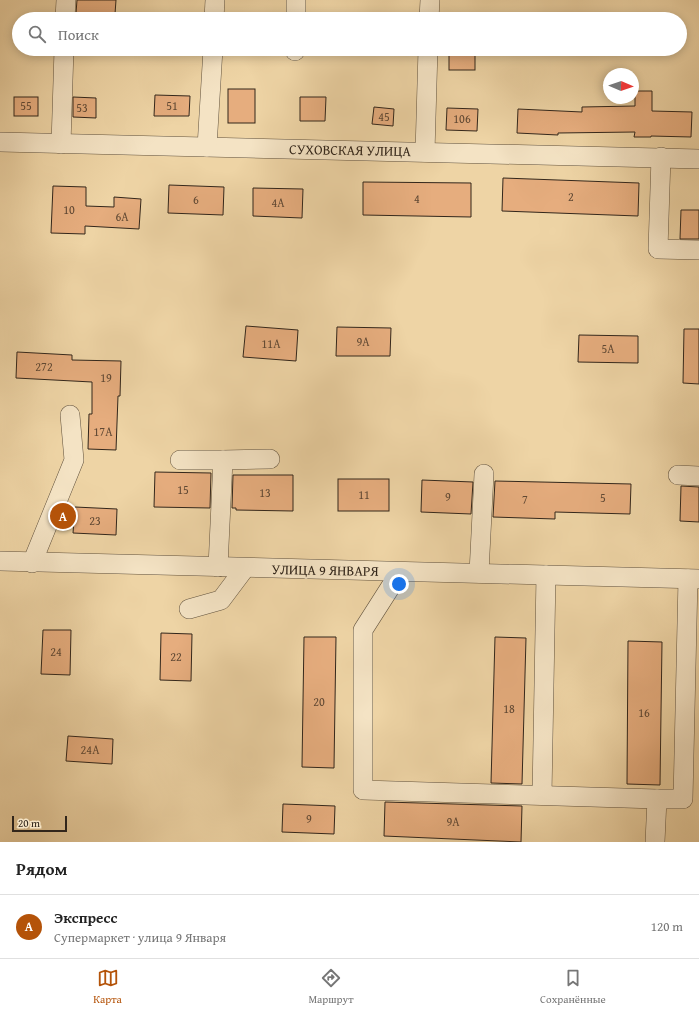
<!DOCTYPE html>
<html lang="ru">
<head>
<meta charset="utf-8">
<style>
  body { margin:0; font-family:"Gentium Book Plus",serif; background:#f2f2f2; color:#222 }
  .compass { position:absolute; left:603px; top:68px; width:36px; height:36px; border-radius:50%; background:#fff; box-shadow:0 2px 10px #0003; rotate:92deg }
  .scale { position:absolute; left:12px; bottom:10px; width:55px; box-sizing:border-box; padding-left:4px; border:2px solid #32261b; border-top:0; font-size:11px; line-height:14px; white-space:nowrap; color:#32261b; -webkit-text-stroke:3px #f4e3c4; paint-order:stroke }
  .you { position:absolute; left:399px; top:584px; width:14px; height:14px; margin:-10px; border:3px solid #fff; border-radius:50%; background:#1a73e8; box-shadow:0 0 0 6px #1a73e833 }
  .badge { display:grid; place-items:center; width:26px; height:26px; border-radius:50%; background:#b45309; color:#fff; font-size:13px; font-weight:700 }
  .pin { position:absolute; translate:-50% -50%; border:2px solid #fff; box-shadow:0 1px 4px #0006 }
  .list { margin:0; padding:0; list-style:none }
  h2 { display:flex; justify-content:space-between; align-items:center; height:52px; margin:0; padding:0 16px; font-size:17px }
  h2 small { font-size:13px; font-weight:400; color:#767676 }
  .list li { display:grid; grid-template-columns:26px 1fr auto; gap:12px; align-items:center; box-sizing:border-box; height:64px; padding:0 16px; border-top:1px solid #e0e0e0 }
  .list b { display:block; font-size:15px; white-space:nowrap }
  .list p { margin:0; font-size:13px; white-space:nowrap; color:#767676 }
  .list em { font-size:13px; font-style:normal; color:#767676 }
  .icon { flex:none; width:22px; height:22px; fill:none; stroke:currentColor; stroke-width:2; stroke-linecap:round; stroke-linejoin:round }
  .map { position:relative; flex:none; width:699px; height:842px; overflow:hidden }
  .search { position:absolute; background:#fff; box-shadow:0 2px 10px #0003; left:12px; right:12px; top:12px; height:44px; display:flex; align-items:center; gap:10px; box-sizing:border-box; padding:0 14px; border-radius:22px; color:#767676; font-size:15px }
  .sheet { height:116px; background:#fff }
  nav { display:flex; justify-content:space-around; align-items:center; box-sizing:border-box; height:56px; border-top:1px solid #e0e0e0; background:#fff; font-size:11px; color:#767676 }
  nav a { display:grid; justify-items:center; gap:2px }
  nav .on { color:#b45309 }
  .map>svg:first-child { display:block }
  .building { fill:#e6ad7e; stroke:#32261b }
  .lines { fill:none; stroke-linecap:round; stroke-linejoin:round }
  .minor-casing { stroke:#61523e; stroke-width:20 }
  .minor { stroke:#f4e3c4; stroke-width:19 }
  .labels { text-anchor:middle; stroke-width:3; stroke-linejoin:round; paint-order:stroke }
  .number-label { font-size:12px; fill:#5f4834 }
  .street-label { font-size:14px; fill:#32261b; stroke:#f4e3c4 }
</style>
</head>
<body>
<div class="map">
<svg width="699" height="842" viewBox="0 0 699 842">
  <rect width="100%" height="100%" fill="#eed4a5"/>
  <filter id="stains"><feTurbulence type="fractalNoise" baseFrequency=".005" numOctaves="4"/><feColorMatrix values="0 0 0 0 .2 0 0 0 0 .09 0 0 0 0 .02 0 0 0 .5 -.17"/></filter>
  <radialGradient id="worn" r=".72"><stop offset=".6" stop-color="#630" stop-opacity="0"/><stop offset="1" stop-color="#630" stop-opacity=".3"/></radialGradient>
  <g class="building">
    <polygon points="77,0 116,0 115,14 76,13"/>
    <rect x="449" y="49" width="26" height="21"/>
    <rect x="228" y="89" width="27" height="34"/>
    <polygon points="635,91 652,91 652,111 692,112 691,137 651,136 651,137 634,137 635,132 558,133 558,135 517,133 518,109 582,112 582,107 635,106"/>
    <polygon points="155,95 190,96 189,116 154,116"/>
    <rect x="14" y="97" width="24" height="19"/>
    <polygon points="73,97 96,98 96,118 73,117"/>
    <polygon points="300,97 326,97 325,121 300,121"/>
    <polygon points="374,107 394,109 393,126 372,124"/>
    <polygon points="447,108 478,109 477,131 446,130"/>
    <polygon points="503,178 639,183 638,216 502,211"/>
    <polygon points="363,182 471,183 471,217 363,215"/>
    <polygon points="169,185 224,187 223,215 168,213"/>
    <polygon points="53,186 86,187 86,206 114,207 114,197 141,199 139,229 85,226 85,234 51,233"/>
    <polygon points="253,188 303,189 302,218 253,216"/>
    <polygon points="681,210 699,210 699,239 680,239"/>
    <polygon points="246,326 298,330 296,361 243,357"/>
    <polygon points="337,327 391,328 390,356 336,356"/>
    <polygon points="684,329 699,329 699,384 683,383"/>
    <polygon points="579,335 638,336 638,363 578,362"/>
    <polygon points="17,352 72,355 72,360 121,361 120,396 118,396 116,450 88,449 89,414 92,414 92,382 16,378"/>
    <polygon points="155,472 211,473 210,508 154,507"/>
    <polygon points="233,475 293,475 293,511 236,510 236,508 232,508"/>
    <rect x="338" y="479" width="51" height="32"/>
    <polygon points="422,480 473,482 471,514 421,512"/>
    <polygon points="495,481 631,484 630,514 555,512 555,519 493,517"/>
    <polygon points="681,486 699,487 699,522 680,521"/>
    <polygon points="75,507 117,509 116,535 73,533"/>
    <polygon points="43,630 71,630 70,675 41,674"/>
    <polygon points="161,633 192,634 191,681 160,680"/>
    <polygon points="304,637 336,637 334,768 302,767"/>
    <polygon points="495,637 526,638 522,784 491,783"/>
    <polygon points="628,641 662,642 660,785 627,784"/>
    <polygon points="68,736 113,739 112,764 66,761"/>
    <polygon points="385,802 522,806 521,842 384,836"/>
    <polygon points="283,804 335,806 334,834 282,832"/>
  </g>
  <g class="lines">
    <g class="minor-casing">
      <g id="minor">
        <polyline points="65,19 66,0"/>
        <polyline points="214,19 215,0"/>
        <polyline points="296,19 296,0"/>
        <polyline points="429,19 430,0"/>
        <polyline points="295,51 295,49"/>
        <polyline points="0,142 699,159"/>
        <polyline points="61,144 64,49"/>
        <polyline points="207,147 213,49"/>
        <polyline points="425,152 428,49"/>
        <polyline points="661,157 658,249 699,250"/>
        <polyline points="180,460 223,460 218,567"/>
        <polyline points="223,460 270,459"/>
        <polyline points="678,475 699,476"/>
        <polyline points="0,561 699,579"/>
        <polyline points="32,563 74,460 70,415"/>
        <polyline points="400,572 363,630 363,790 657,799 655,842"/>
        <polyline points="479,573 484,474"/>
        <polyline points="189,609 221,600 245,568"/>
        <polyline points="542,795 546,575"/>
        <polyline points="657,799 683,799 688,579"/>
      </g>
    </g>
    <use href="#minor" class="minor"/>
  </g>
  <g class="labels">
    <g class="number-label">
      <text x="26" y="110">55</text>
      <text x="172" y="110">51</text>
      <text x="82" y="112">53</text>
      <text x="384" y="121">45</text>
      <text x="462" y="123">106</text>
      <text x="571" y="201">2</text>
      <text x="417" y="203">4</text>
      <text x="196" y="204">6</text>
      <text x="278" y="207">4А</text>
      <text x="69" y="214">10</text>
      <text x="122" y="221">6А</text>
      <text x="363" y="346">9А</text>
      <text x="271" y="348">11А</text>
      <text x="608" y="353">5А</text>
      <text x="44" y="371">272</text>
      <text x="106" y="382">19</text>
      <text x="103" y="436">17А</text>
      <text x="183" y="494">15</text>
      <text x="265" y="497">13</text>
      <text x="364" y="499">11</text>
      <text x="448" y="501">9</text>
      <text x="603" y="502">5</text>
      <text x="525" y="504">7</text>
      <text x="95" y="525">23</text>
      <text x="56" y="656">24</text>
      <text x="176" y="661">22</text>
      <text x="319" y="706">20</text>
      <text x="509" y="713">18</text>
      <text x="644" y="717">16</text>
      <text x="90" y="754">24А</text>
      <text x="309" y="823">9</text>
      <text x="453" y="826">9А</text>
    </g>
    <g class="street-label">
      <text transform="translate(350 150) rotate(1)" y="5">СУХОВСКАЯ УЛИЦА</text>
      <text transform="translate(325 570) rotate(1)" y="5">УЛИЦА 9 ЯНВАРЯ</text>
    </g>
  </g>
  <rect width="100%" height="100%" filter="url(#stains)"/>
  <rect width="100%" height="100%" fill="url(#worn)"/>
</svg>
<svg class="compass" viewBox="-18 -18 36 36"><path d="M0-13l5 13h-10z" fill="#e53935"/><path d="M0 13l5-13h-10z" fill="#767676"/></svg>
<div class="scale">20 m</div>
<div class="you"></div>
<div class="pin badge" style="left:63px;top:516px">A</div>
<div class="search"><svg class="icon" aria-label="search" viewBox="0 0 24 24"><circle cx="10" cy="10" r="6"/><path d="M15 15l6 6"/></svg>Поиск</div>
</div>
<section class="sheet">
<h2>Рядом<small></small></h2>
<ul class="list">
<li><span class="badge">A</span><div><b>Экспресс</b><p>Супермаркет · улица 9 Января</p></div><em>120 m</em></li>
</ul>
</section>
<nav>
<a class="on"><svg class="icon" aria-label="map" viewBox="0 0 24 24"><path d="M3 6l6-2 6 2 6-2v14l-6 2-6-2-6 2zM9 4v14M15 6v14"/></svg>Карта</a>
<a><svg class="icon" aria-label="directions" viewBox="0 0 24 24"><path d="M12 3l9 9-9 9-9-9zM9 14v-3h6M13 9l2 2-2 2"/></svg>Маршрут</a>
<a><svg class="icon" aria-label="saved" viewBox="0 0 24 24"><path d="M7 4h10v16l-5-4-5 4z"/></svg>Сохранённые</a>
</nav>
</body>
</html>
